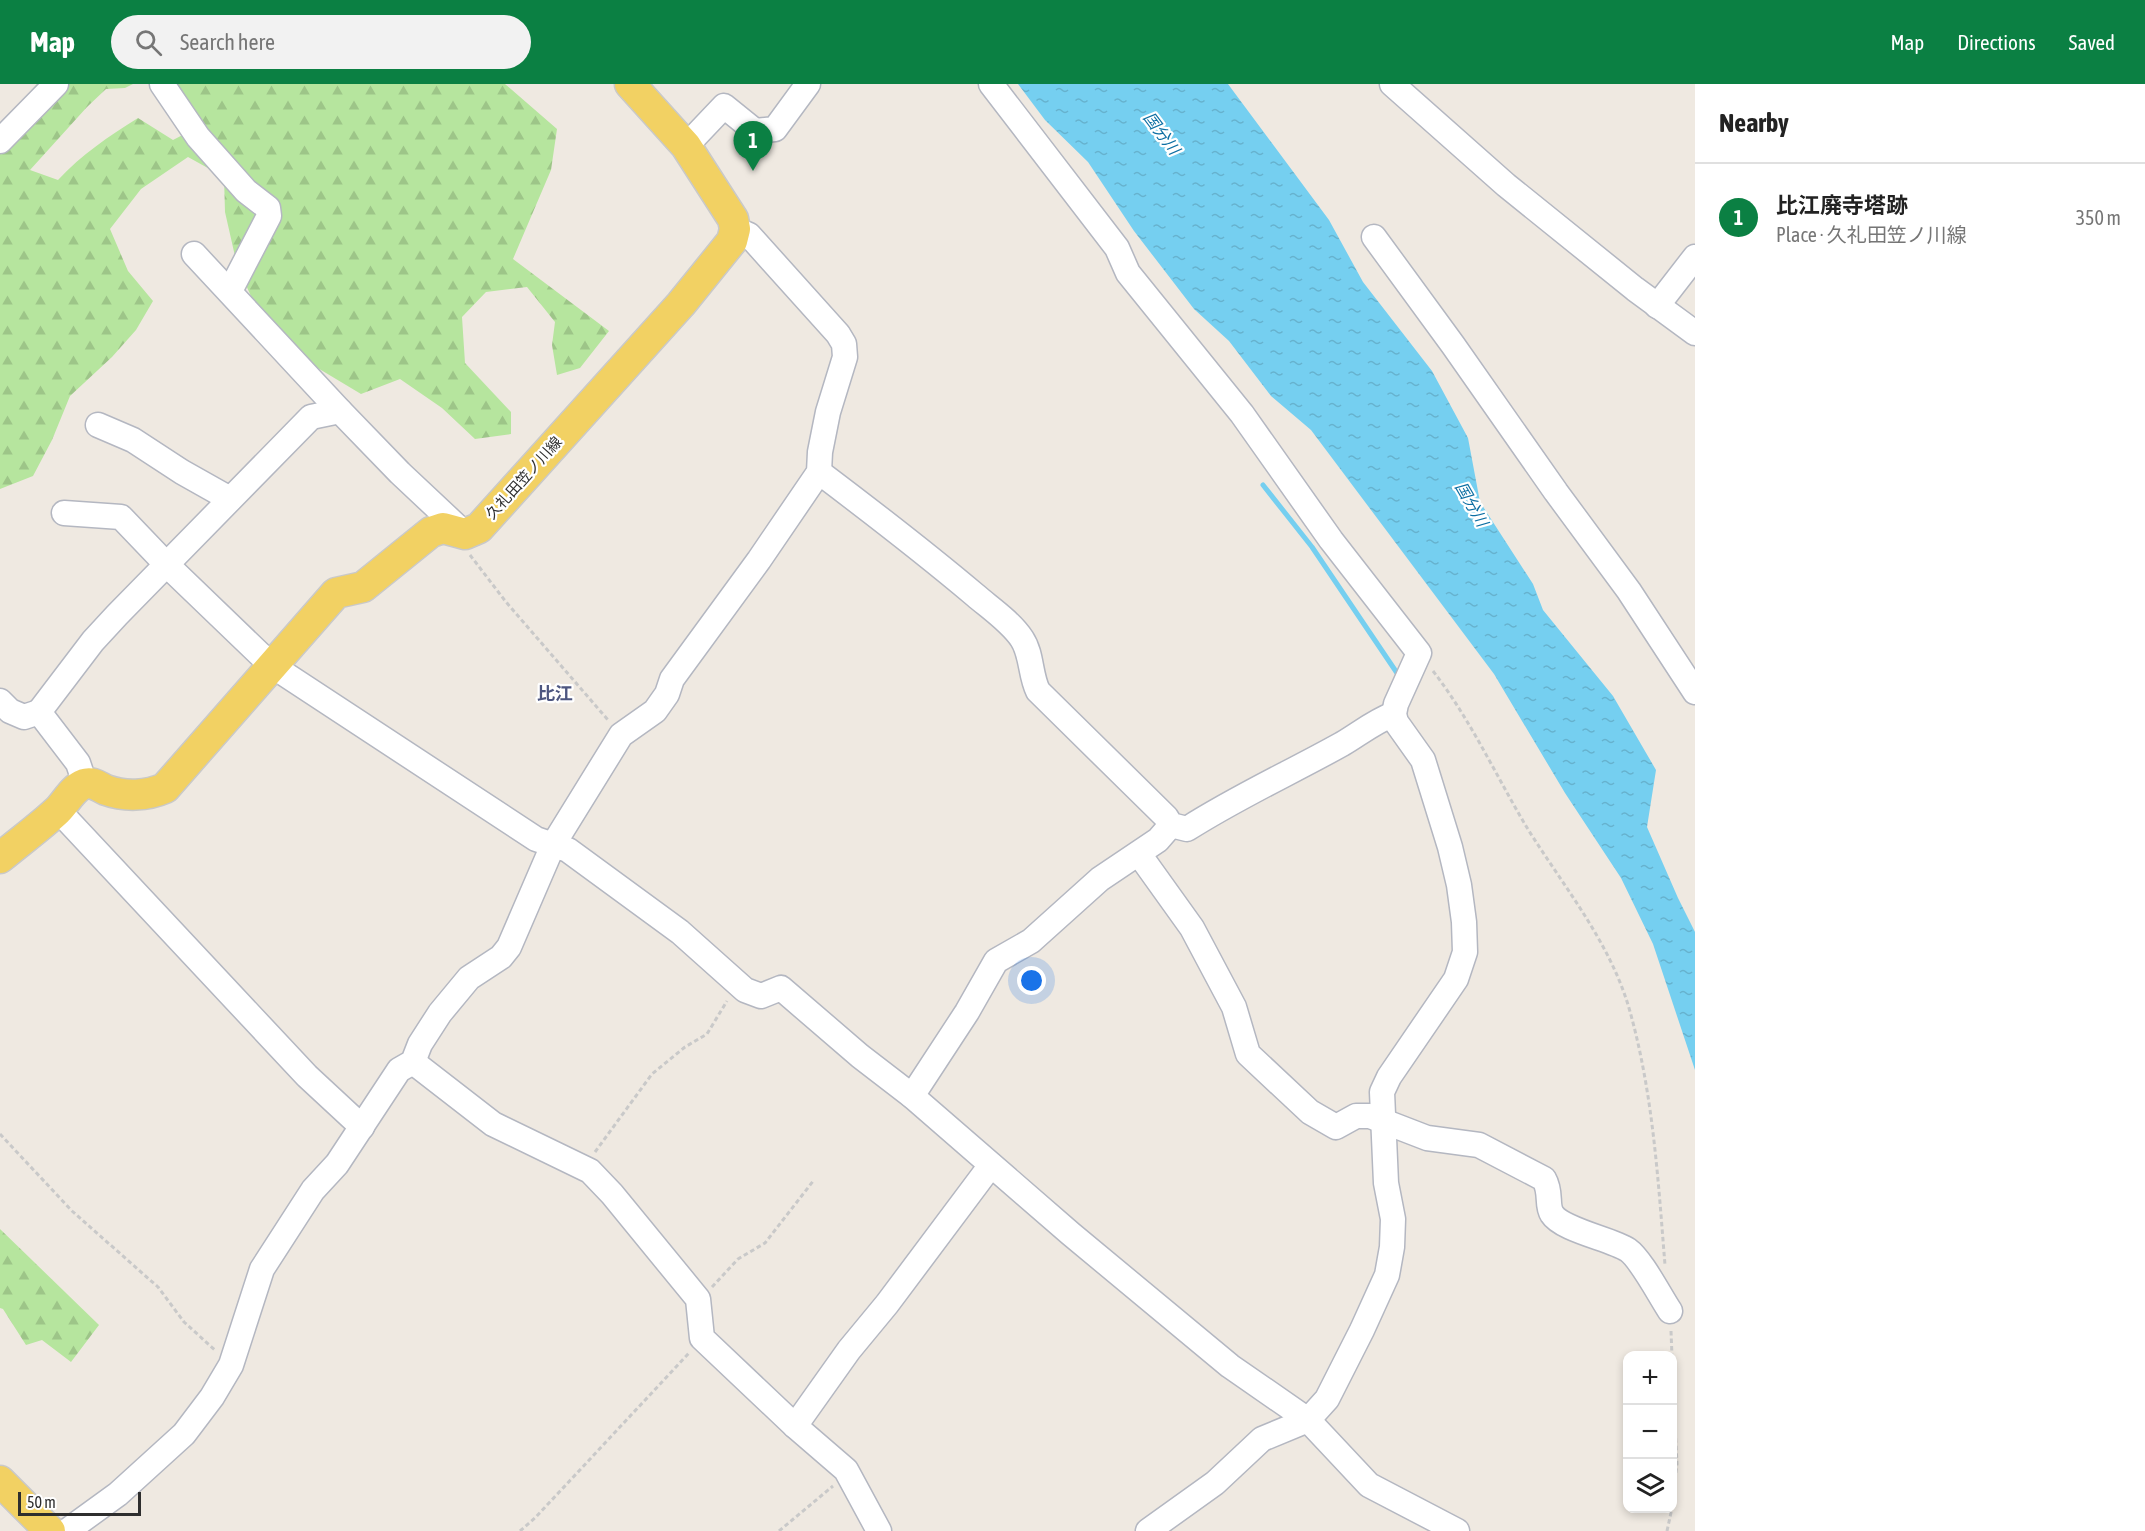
<!DOCTYPE html>
<html lang="en">
<head>
<meta charset="utf-8">
<style>
  body { margin:0; font-family:"Asap Condensed","Noto Sans JP",sans-serif; background:#f2f2f2; color:#222 }
  .controls { position:absolute; right:18px; bottom:18px; display:grid; overflow:hidden; border-radius:12px; box-shadow:0 3px 9px #0003 }
  .controls button { width:54px; height:54px; display:grid; place-items:center; padding:0; border:0; border-bottom:2px solid #e0e0e0; background:#fff; color:#222; font:30px sans-serif }
  .scale { position:absolute; left:18px; bottom:15px; width:123px; box-sizing:border-box; padding-left:6px; border:3px solid #2e2e2e; border-top:0; font-size:16px; line-height:21px; white-space:nowrap; color:#2e2e2e; -webkit-text-stroke:4px #fff; paint-order:stroke }
  .you { position:absolute; left:1032px; top:897px; width:21px; height:21px; margin:-15px; border:4px solid #fff; border-radius:50%; background:#1a73e8; box-shadow:0 0 0 9px #1a73e833 }
  .badge { display:grid; place-items:center; width:39px; height:39px; border-radius:50%; background:#0b8043; color:#fff; font-size:20px; font-weight:700 }
  .pin { position:absolute; translate:-50% -50px; filter:drop-shadow(0 2px 3px #0008) }
  .pin::after { content:''; position:absolute; top:32px; width:21px; height:18px; background:inherit; clip-path:polygon(0 0,100% 0,50% 100%) }
  .list { margin:0; padding:0; list-style:none }
  h2 { display:flex; justify-content:space-between; align-items:center; height:78px; margin:0; padding:0 24px; font-size:26px }
  h2 small { font-size:20px; font-weight:400; color:#767676 }
  .list li { display:grid; grid-template-columns:39px 1fr auto; gap:18px; align-items:center; box-sizing:border-box; height:108px; padding:0 24px; border-top:2px solid #e0e0e0 }
  .list b { display:block; font-size:22px; white-space:nowrap }
  .list p { margin:0; font-size:20px; white-space:nowrap; color:#767676 }
  .list em { font-size:20px; font-style:normal; color:#767676 }
  .icon { flex:none; width:33px; height:33px; fill:none; stroke:currentColor; stroke-width:2; stroke-linecap:round; stroke-linejoin:round }
  .map { position:relative; flex:none; width:1695px; height:1447px; overflow:hidden }
  header { display:flex; align-items:center; gap:36px; box-sizing:border-box; height:84px; padding:0 30px; background:#0b8043; color:#fff }
  header strong { font-size:28px }
  nav { display:flex; gap:33px; margin-inline-start:auto; font-size:21px }
  .search { width:420px; height:54px; background:#f2f2f2; display:flex; align-items:center; gap:15px; box-sizing:border-box; padding:0 21px; border-radius:33px; color:#767676; font-size:22px }
  main { display:flex }
  aside { flex:1; background:#fff }
  .map>svg:first-child { display:block }
  .forest { fill:url(#forest-firs) }
  .water { fill:url(#water-ripples) }
  .lines { fill:none; stroke-linecap:round; stroke-linejoin:round }
  .stream { stroke:#75cff0; stroke-width:5 }
  .minor-casing { stroke:#b4b7c1; stroke-width:27 }
  .major-casing { stroke:#c9c9c9; stroke-width:33 }
  .path { stroke:#c9c9c9; stroke-width:3; stroke-dasharray:4.5 3; stroke-linecap:butt }
  .minor { stroke:#fff; stroke-width:24 }
  .major { stroke:#f2d163; stroke-width:30 }
  .labels { text-anchor:middle; stroke-width:4.5; stroke-linejoin:round; paint-order:stroke }
  .street-label { font-size:15px; fill:#2e2e2e; stroke:#fff }
  .water-label { font-size:16px; font-style:italic; fill:#0d6fa3; stroke:#fff }
  .quarter-label { font-size:18px; font-weight:bold; fill:#4d5680; stroke:#fff }
</style>
</head>
<body>
<header>
<strong>Map</strong>
<div class="search"><svg class="icon" aria-label="search" viewBox="0 0 24 24"><circle cx="10" cy="10" r="6"/><path d="M15 15l6 6"/></svg>Search here</div>
<nav><a>Map</a><a>Directions</a><a>Saved</a></nav>
</header>
<main>
<div class="map">
<svg width="1695" height="1447" viewBox="0 0 1695 1447">
  <defs>
    <pattern id="forest-firs" width="22" height="20" patternUnits="userSpaceOnUse" patternTransform="scale(1.5)"><rect width="22" height="20" fill="#b6e59e"/><path d="M5 1l3.5 6h-7zM16 11l3.5 6h-7z" fill="#9dc588"/></pattern>
    <pattern id="water-ripples" width="26" height="14" patternUnits="userSpaceOnUse" patternTransform="scale(1.5)"><rect width="26" height="14" fill="#75cff0"/><path d="M2 4q2-2 4 0t4 0M15 11q2-2 4 0t4 0" fill="none" stroke="#66b2ce"/></pattern>
  </defs>
  <rect width="100%" height="100%" fill="#efe9e1"/>
  <g class="forest">
    <path d="M37,0h96l-8,4 -19,1 -19,18 -57,63 28,10c24,-26 50,-43 80,-62l35,22 23,-12 -29,-44h338l52,45 -6,41 -38,89 96,72 -29,37 -23,7 -5,-30 3,-23 -28,-35 -41,5 -24,25 3,46 46,49v22l-36,5 -33,-31 -42,-29 -39,15 -45,-27 -62,-64 -17,-38 -12,-53 -1,-35 -36,-20 -47,32 -31,40 18,42 25,30 -17,29 -24,27 -42,39 -18,44 -19,36 -33,13v-354l14,-25z"/>
    <polygon points="0,1145 99,1241 71,1278 42,1256 26,1261 3,1225 0,1224"/>
  </g>
  <polygon class="water" points="1018,0 1228,0 1329,136 1363,198 1432,287 1468,354 1480,418 1533,500 1543,526 1613,612 1656,686 1647,743 1678,814 1695,848 1695,986 1653,860 1621,794 1565,709 1494,590 1311,346 1271,312 1229,257 1194,225 1134,147 1088,78 1045,36"/>
  <g class="lines">
    <polyline class="stream" points="1263,401 1312,463 1399,592"/>
    <g class="minor-casing">
      <g id="minor">
        <polyline points="162,0 198,53 246,107 268,124 269,132 230,207"/>
        <polyline points="991,0 1117,164 1128,189 1242,330 1331,456 1419,569 1396,620 1394,630 1396,638 1423,676 1450,763 1459,801 1464,838 1465,868 1456,895 1389,993 1382,1008 1386,1099 1393,1135 1392,1163 1387,1191 1362,1246 1327,1315 1308,1336 1262,1355 1215,1399 1148,1447"/>
        <polyline points="1392,0 1506,101 1635,205 1695,249"/>
        <polyline points="0,57 56,0"/>
        <polyline points="686,62 724,22 755,47 775,45 808,0"/>
        <polyline points="1374,153 1453,261 1556,408 1629,507 1695,608"/>
        <polyline points="194,170 340,327 400,389 465,450"/>
        <polyline points="1657,222 1695,173"/>
        <polyline points="98,341 133,356 182,388 230,415"/>
        <path d="M819,388c53,40 105,80 156,123 15,13 36,27 47,44 10,15 8,36 16,52l128,126 5,8 16,4c50,-32 103,-56 155,-85 17,-10 33,-23 52,-30"/>
        <polyline points="64,429 121,433 166,480 271,581 536,755 568,766 680,848 745,906 761,912 781,904 860,972 912,1012 1071,1150 1230,1282 1308,1336 1369,1401 1457,1447"/>
        <polyline points="0,617 10,627 24,633 39,628"/>
        <polyline points="85,700 78,679 39,628 93,557 117,531 311,333 340,327"/>
        <polyline points="58,726 307,992 362,1043"/>
        <path d="M1139,770l53,74 42,79 14,47 62,58 26,15 20,-11h14l57,22 52,7 65,34c8,14 2,26 8,35 10,16 59,25 76,36 13,9 32,46 42,61"/>
        <polyline points="413,978 493,1040 590,1087 612,1110 698,1215 702,1254 795,1342 846,1386 879,1447"/>
        <polyline points="912,1012 967,928 996,877 1031,857 1100,795 1158,756 1171,741"/>
        <polyline points="795,1342 849,1266 887,1220 991,1081"/>
        <polyline points="67,1447 118,1410 184,1350 212,1313 231,1281 262,1185 313,1106 337,1080 399,986 413,978 420,960 440,929 469,894 501,873 509,863 553,761 621,651 655,627 667,610 672,595 759,476 819,388 820,368 828,328 845,273 844,260 838,250 749,151 735,145"/>
      </g>
    </g>
    <g class="major-casing">
      <g id="major">
        <path d="M0,774c19,-16 40,-31 58,-48 8,-8 15,-22 26,-26 9,-3 15,3 22,6 19,7 41,6 59,-2l171,-195 27,-6 68,-55 12,-4 22,6 14,-6 202,-224 51,-63 3,-12 -2,-10 -47,-73 -56,-62"/>
        <polyline points="0,1397 50,1447"/>
      </g>
    </g>
    <g class="path">
      <polyline points="470,471 506,518 608,636"/>
      <path d="M1433,587c38,49 64,107 96,160 36,57 81,112 100,177 24,84 29,171 36,257"/>
      <polyline points="0,1050 72,1127 158,1203 184,1238 216,1267"/>
      <polyline points="595,1068 652,990 685,963 707,950 727,917"/>
      <polyline points="712,1203 738,1175 765,1159 814,1096"/>
      <polyline points="1671,1247 1672,1272"/>
      <polyline points="1672,1287 1677,1380 1672,1417"/>
      <polyline points="520,1447 535,1434 689,1269"/>
      <polyline points="779,1447 833,1402"/>
      <polyline points="1667,1447 1672,1424"/>
    </g>
    <use href="#minor" class="minor"/>
    <use href="#major" class="major"/>
  </g>
  <g class="labels">
    <g class="street-label">
      <text transform="translate(524 394) rotate(-48)" y="5">久礼田笠ノ川線</text>
    </g>
    <g class="water-label">
      <text transform="translate(1162 49) rotate(53)" y="6">国分川</text>
      <text transform="translate(1472 420) rotate(60)" y="6">国分川</text>
    </g>
    <g class="quarter-label">
      <text x="555" y="616">比江</text>
    </g>
  </g>
</svg>
<div class="controls">
<button>+</button>
<button>−</button>
<button><svg class="icon" aria-label="layers" viewBox="0 0 24 24"><path d="M12 4l9 5-9 5-9-5zM3 14l9 5 9-5"/></svg></button>
</div>
<div class="scale">50 m</div>
<div class="you"></div>
<div class="pin badge" style="left:753px;top:87px">1</div>
</div>
<aside>
<h2>Nearby<small></small></h2>
<ul class="list">
<li><span class="badge">1</span><div><b>比江廃寺塔跡</b><p>Place · 久礼田笠ノ川線</p></div><em>350 m</em></li>
</ul>
</aside>
</main>
</body>
</html>
